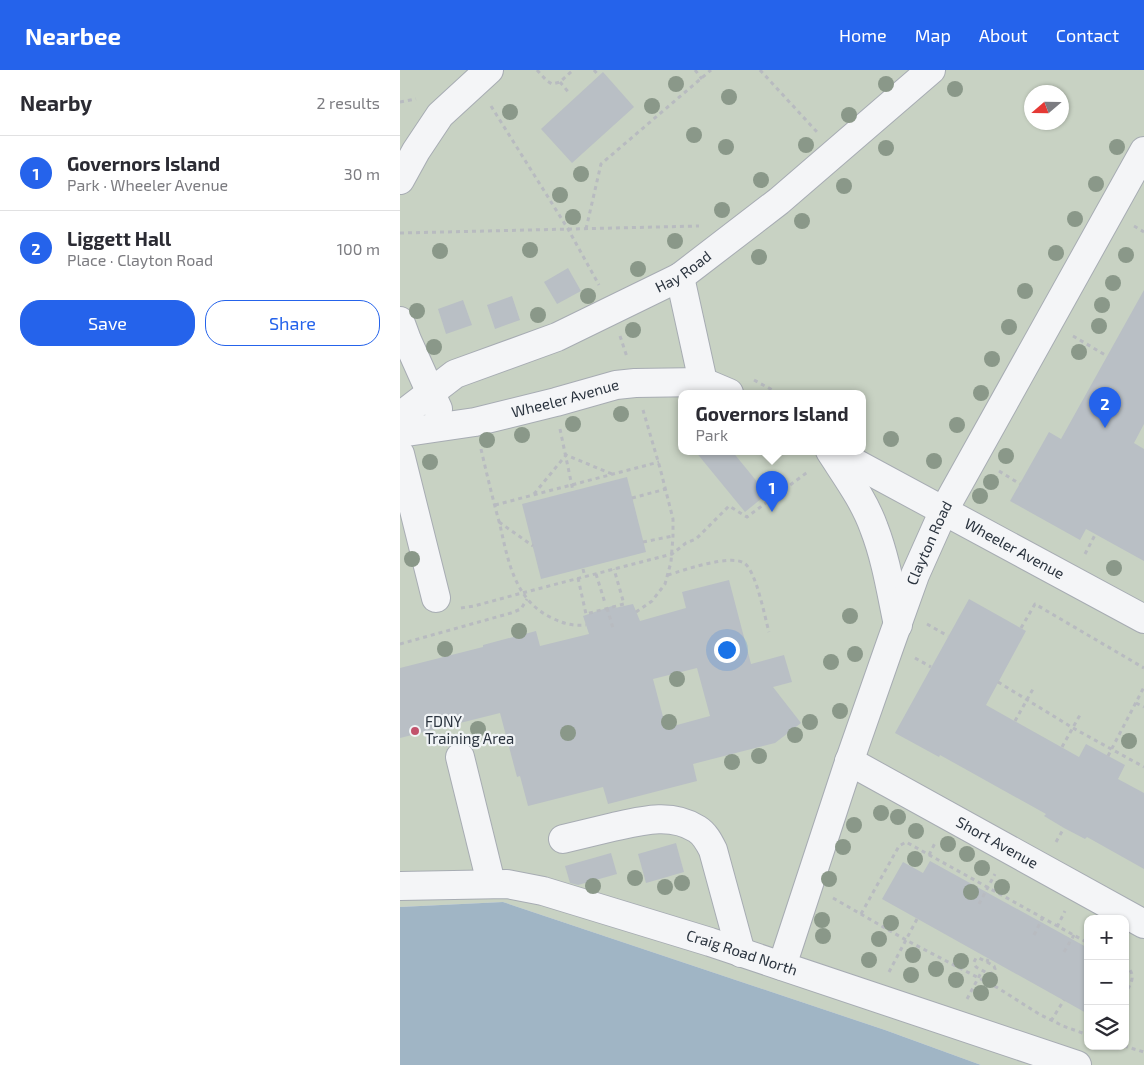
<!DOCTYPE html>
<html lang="en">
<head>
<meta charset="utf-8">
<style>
  body { margin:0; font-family:"Exo 2",sans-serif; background:#f7f7f7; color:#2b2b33 }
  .controls { position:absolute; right:15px; bottom:15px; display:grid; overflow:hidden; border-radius:10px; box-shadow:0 1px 4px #0004 }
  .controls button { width:45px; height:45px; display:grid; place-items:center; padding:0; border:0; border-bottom:1px solid #e1e1e2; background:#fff; color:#2b2b33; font:25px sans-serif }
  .compass { position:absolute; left:624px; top:15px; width:45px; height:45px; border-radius:50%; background:#fff; box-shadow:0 1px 4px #0004; rotate:250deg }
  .you { position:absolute; left:326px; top:579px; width:18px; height:18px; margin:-12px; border:4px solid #fff; border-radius:50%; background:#1a73e8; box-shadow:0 0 0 8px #1a73e833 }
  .badge { display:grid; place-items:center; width:32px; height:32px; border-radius:50%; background:#2563eb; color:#fff; font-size:16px; font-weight:700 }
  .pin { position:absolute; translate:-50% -41px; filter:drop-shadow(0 1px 2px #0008) }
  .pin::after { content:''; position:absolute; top:26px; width:18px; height:15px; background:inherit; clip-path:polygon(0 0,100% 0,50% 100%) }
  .popup { position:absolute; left:278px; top:320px; width:188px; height:65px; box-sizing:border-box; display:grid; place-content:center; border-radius:10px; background:#fff; filter:drop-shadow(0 1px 4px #0005); font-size:16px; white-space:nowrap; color:#7c7c81 }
  .popup b { font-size:19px; color:#2b2b33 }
  .popup::after { content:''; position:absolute; left:50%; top:100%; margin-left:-10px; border:10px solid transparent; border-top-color:#fff }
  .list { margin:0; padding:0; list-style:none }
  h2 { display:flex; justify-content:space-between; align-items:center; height:65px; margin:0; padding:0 20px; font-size:21px }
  h2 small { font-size:16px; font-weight:400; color:#7c7c81 }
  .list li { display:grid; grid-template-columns:32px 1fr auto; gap:15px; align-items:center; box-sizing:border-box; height:75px; padding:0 20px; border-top:1px solid #e1e1e2 }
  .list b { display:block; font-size:19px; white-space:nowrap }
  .list p { margin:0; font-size:16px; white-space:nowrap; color:#7c7c81 }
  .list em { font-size:16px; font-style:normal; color:#7c7c81 }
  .actions { display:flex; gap:10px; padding:15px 20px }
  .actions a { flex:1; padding:11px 0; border:1px solid #2563eb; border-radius:20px; text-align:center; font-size:18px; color:#2563eb }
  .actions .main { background:#2563eb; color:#fff }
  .icon { flex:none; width:28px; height:28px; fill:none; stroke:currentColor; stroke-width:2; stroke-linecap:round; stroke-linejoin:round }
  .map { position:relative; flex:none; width:744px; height:995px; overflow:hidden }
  header { display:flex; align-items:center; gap:30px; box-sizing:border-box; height:70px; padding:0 25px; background:#2563eb; color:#fff }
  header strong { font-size:24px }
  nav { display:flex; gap:28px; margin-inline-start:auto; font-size:18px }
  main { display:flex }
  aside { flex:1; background:#fff }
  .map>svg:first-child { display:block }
  .green { fill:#c8d2c3; fill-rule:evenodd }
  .water { fill:#a0b5c5 }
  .building { fill:#b9bfc5; fill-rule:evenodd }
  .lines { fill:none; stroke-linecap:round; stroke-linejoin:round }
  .minor-casing { stroke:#a7acb3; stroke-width:30 }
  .path { stroke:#b8bbc0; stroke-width:3; stroke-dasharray:4 4; stroke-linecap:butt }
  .minor { stroke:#f4f5f7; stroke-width:28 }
  .tree { fill:#8a9889 }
  .poi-dot { fill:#c2526c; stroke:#f1f4f6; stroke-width:2 }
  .labels { text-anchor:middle; stroke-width:4.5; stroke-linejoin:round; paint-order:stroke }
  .street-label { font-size:15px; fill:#2b343f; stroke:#f1f4f6 }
  .poi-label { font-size:15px; fill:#2b343f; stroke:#f1f4f6; text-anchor:start }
</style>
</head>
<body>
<header>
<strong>Nearbee</strong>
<nav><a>Home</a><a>Map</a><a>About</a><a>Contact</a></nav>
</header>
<main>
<aside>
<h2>Nearby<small>2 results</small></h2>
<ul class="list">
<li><span class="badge">1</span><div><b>Governors Island</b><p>Park · Wheeler Avenue</p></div><em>30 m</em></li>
<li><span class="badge">2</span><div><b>Liggett Hall</b><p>Place · Clayton Road</p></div><em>100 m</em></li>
</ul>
<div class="actions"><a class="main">Save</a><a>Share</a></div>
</aside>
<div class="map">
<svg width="744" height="995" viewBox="0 0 744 995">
  <rect width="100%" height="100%" fill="#e2e5e9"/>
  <path class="green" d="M0,0h744v995h-163l-96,-35 -382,-128 -103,5zM632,22h30v30h-30zM282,323h180v58h-180zM688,849h37v127h-37z"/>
  <polygon class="water" points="103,832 485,960 581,995 0,995 0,837"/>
  <g class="building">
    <polygon points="203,2 234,37 172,93 141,59"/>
    <polygon points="168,198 181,221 157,234 144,212"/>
    <polygon points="744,220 744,354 734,373 744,379 744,491 686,459 680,470 610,431 649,362 661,369"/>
    <polygon points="112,226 120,250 95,259 87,235"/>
    <polygon points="63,230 72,255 46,264 38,239"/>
    <polygon points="295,381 332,381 367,424 345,442"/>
    <polygon points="227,407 246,482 141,509 122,434"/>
    <path d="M329,510l22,84 33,-9 8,27 -19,5 28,36 -26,20 -82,21 4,17 -89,23 -5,-17 -75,19 -8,-30 -3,1 -17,-64 -100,25v-70l83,-21v-2l53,-14 4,15 49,-12 -6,-18 32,-11v3l18,-4 7,17 46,-13 -4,-16zM297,598l13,48 -44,12 -13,-49z"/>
    <polygon points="569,529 626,561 586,635 679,687 686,674 725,695 718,709 744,723 744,799 687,767 685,769 664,758 644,746 646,744 540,685 539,687 495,663"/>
    <polygon points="276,773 284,802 246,813 238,784"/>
    <polygon points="211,783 217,804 178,815 170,813 165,796"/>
    <polygon points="530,791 688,878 688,944 482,829 503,792 523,803"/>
  </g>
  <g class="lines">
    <g class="minor-casing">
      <g id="minor">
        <polyline points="0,110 16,81 40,45 89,0"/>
        <polyline points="280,207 303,312"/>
        <polyline points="0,251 7,270 38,339"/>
        <path id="s1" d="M0,346l55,-42 102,-37 123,-60 99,-76 152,-131"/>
        <path id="s2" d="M0,363l75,-11 81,-20 60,-17 19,-2 68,-1 26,11"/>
        <path d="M430,381c16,25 34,49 44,77 12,31 17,64 24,97"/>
        <path id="s3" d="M433,381l311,168"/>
        <polyline points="0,384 36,528"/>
        <polyline points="60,687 91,813"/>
        <path id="s4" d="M449,691l295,163"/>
        <path d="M163,769c16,-4 33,-8 50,-12 27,-6 58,-15 84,2 8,5 12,13 16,21l28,103"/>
        <path id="s5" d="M0,816l107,-2 36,7 167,51 367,123"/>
        <path id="s6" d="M382,896l65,-198 43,-123 25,-70 29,-65 200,-359"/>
      </g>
    </g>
    <g class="path">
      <polyline points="137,0 147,11 152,14 160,12 173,0"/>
      <polyline points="194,0 199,6"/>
      <polyline points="295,0 302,9"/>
      <polyline points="360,0 417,62"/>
      <polyline points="160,12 170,24"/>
      <polyline points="0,32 16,29"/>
      <polyline points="91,36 168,159 199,215"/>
      <polyline points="734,156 744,162"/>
      <polyline points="186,159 201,94 311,0"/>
      <polyline points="0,163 299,156"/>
      <polyline points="220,266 227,287"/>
      <polyline points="673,266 707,286"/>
      <polyline points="354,310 378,323"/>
      <polyline points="160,359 173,421"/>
      <path d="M81,379c6,26 12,51 19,76 8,36 15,76 52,93 12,6 21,8 34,7"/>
      <polyline points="599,401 620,414"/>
      <polyline points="134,424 166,385 212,404"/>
      <polyline points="232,428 266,419"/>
      <polyline points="95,435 259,392"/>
      <polyline points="99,452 133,476"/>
      <polyline points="243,472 273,466"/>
      <polyline points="685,484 695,465"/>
      <polyline points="183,499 185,507"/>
      <polyline points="196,504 205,533"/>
      <path d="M268,505c16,-5 62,-21 76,-12 12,7 21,55 25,69"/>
      <polyline points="178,508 186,544 224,534 214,499"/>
      <polyline points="61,538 74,536 122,523 272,484 286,473 296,469 329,436 347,447 409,401"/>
      <polyline points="207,538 213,558"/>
      <polyline points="236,542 252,531 265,514 271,492 273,466 273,449 260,398 243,340"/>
      <polyline points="527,554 548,566"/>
      <polyline points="621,558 635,534 744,598"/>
      <polyline points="0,574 111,543 121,539 127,529"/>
      <polyline points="515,588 531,597"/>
      <polyline points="598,612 673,658 744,697"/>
      <polyline points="736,633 744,637"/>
      <polyline points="615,651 633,619"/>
      <polyline points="662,677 680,645"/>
      <polyline points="708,686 744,617"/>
      <polyline points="656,772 664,758"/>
      <polyline points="529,785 536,771"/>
      <polyline points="433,828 506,870 598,918 639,944 663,956 688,965"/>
      <polyline points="579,834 595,804"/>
      <polyline points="461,844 499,776 506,772 688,873"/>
      <polyline points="657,857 665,841"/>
      <polyline points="634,865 643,847"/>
      <polyline points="664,882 674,865"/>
      <polyline points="587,892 594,896 595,899 594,902 589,904 576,897 574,892 576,888 579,888 587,892 588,889"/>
      <path d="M725,894c12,12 7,17 0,30"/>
      <polyline points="489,902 517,849"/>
      <polyline points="567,929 582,901"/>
      <polyline points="651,951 664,930"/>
      <polyline points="724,976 744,982"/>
    </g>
    <use href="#minor" class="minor"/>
  </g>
  <g class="tree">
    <circle cx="276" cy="14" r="8"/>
    <circle cx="486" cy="14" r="8"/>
    <circle cx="555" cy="19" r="8"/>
    <circle cx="329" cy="27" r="8"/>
    <circle cx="252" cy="36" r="8"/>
    <circle cx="110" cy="42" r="8"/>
    <circle cx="449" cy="45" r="8"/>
    <circle cx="294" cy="65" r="8"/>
    <circle cx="406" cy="75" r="8"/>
    <circle cx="326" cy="77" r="8"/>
    <circle cx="717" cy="77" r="8"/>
    <circle cx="486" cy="78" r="8"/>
    <circle cx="181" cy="104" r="8"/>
    <circle cx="361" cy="110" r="8"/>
    <circle cx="696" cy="114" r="8"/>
    <circle cx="444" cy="116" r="8"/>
    <circle cx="160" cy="125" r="8"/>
    <circle cx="322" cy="140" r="8"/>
    <circle cx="173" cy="147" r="8"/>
    <circle cx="675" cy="149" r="8"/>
    <circle cx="402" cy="151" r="8"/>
    <circle cx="275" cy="171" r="8"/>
    <circle cx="130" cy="180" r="8"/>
    <circle cx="40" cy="181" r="8"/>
    <circle cx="656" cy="183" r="8"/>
    <circle cx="726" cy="185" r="8"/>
    <circle cx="359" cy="187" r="8"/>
    <circle cx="238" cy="199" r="8"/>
    <circle cx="713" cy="213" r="8"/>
    <circle cx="625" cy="221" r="8"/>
    <circle cx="188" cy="226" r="8"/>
    <circle cx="702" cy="235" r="8"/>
    <circle cx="17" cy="241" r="8"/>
    <circle cx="138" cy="245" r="8"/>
    <circle cx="699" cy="256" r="8"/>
    <circle cx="609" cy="257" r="8"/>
    <circle cx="233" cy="260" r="8"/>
    <circle cx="34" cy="277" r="8"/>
    <circle cx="679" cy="282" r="8"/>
    <circle cx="592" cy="289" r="8"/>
    <circle cx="581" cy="323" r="8"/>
    <circle cx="221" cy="344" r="8"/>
    <circle cx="173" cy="354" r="8"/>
    <circle cx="557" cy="355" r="8"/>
    <circle cx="122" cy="365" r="8"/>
    <circle cx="491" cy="369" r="8"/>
    <circle cx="87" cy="370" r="8"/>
    <circle cx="606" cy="386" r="8"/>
    <circle cx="534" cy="391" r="8"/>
    <circle cx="30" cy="392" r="8"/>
    <circle cx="591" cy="412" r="8"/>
    <circle cx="580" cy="426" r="8"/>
    <circle cx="12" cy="489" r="8"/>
    <circle cx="714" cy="498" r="8"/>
    <circle cx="450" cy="546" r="8"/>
    <circle cx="119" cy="561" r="8"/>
    <circle cx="45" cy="579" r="8"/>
    <circle cx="455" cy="584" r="8"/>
    <circle cx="431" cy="592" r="8"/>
    <circle cx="277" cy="609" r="8"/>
    <circle cx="440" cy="641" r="8"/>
    <circle cx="269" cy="652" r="8"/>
    <circle cx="410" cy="652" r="8"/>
    <circle cx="78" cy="659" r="8"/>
    <circle cx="168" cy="663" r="8"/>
    <circle cx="395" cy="665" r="8"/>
    <circle cx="729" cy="671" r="8"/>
    <circle cx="359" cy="686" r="8"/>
    <circle cx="332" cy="692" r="8"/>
    <circle cx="481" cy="743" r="8"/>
    <circle cx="498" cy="747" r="8"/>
    <circle cx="454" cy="755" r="8"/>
    <circle cx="516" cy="761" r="8"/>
    <circle cx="548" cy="774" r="8"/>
    <circle cx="443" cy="777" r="8"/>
    <circle cx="567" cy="784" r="8"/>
    <circle cx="515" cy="789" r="8"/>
    <circle cx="582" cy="798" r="8"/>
    <circle cx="235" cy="808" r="8"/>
    <circle cx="429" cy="809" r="8"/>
    <circle cx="282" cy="813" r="8"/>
    <circle cx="193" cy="816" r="8"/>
    <circle cx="265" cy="817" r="8"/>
    <circle cx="602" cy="817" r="8"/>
    <circle cx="571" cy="822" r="8"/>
    <circle cx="422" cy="850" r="8"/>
    <circle cx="491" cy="853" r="8"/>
    <circle cx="423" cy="866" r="8"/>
    <circle cx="479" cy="869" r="8"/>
    <circle cx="513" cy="885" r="8"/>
    <circle cx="469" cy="890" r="8"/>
    <circle cx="561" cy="891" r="8"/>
    <circle cx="536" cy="899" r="8"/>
    <circle cx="511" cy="905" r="8"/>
    <circle cx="556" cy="910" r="8"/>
    <circle cx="590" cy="910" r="8"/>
    <circle cx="581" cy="923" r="8"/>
  </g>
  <circle class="poi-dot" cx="15" cy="661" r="5"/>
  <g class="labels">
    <g class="street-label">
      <text dy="5" stroke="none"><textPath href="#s1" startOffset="320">Hay Road</textPath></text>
      <text dy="5" stroke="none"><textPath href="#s2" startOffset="169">Wheeler Avenue</textPath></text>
      <text dy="5" stroke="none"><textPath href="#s6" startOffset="448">Clayton Road</textPath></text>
      <text dy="5" stroke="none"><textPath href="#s3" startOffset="206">Wheeler Avenue</textPath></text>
      <text dy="5" stroke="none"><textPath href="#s4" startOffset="169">Short Avenue</textPath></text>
      <text dy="5" stroke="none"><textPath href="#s5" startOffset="352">Craig Road North</textPath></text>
    </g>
    <g class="poi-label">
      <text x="25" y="657">FDNY<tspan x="25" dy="17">Training Area</tspan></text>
    </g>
  </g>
</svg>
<div class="controls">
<button>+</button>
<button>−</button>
<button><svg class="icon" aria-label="layers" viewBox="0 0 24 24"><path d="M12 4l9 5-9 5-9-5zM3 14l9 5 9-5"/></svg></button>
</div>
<svg class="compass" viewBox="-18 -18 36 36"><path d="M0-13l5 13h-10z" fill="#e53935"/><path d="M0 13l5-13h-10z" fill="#7c7c81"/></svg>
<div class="you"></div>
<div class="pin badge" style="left:372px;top:442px">1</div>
<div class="popup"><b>Governors Island</b>Park</div>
<div class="pin badge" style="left:705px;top:358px">2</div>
</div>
</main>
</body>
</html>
